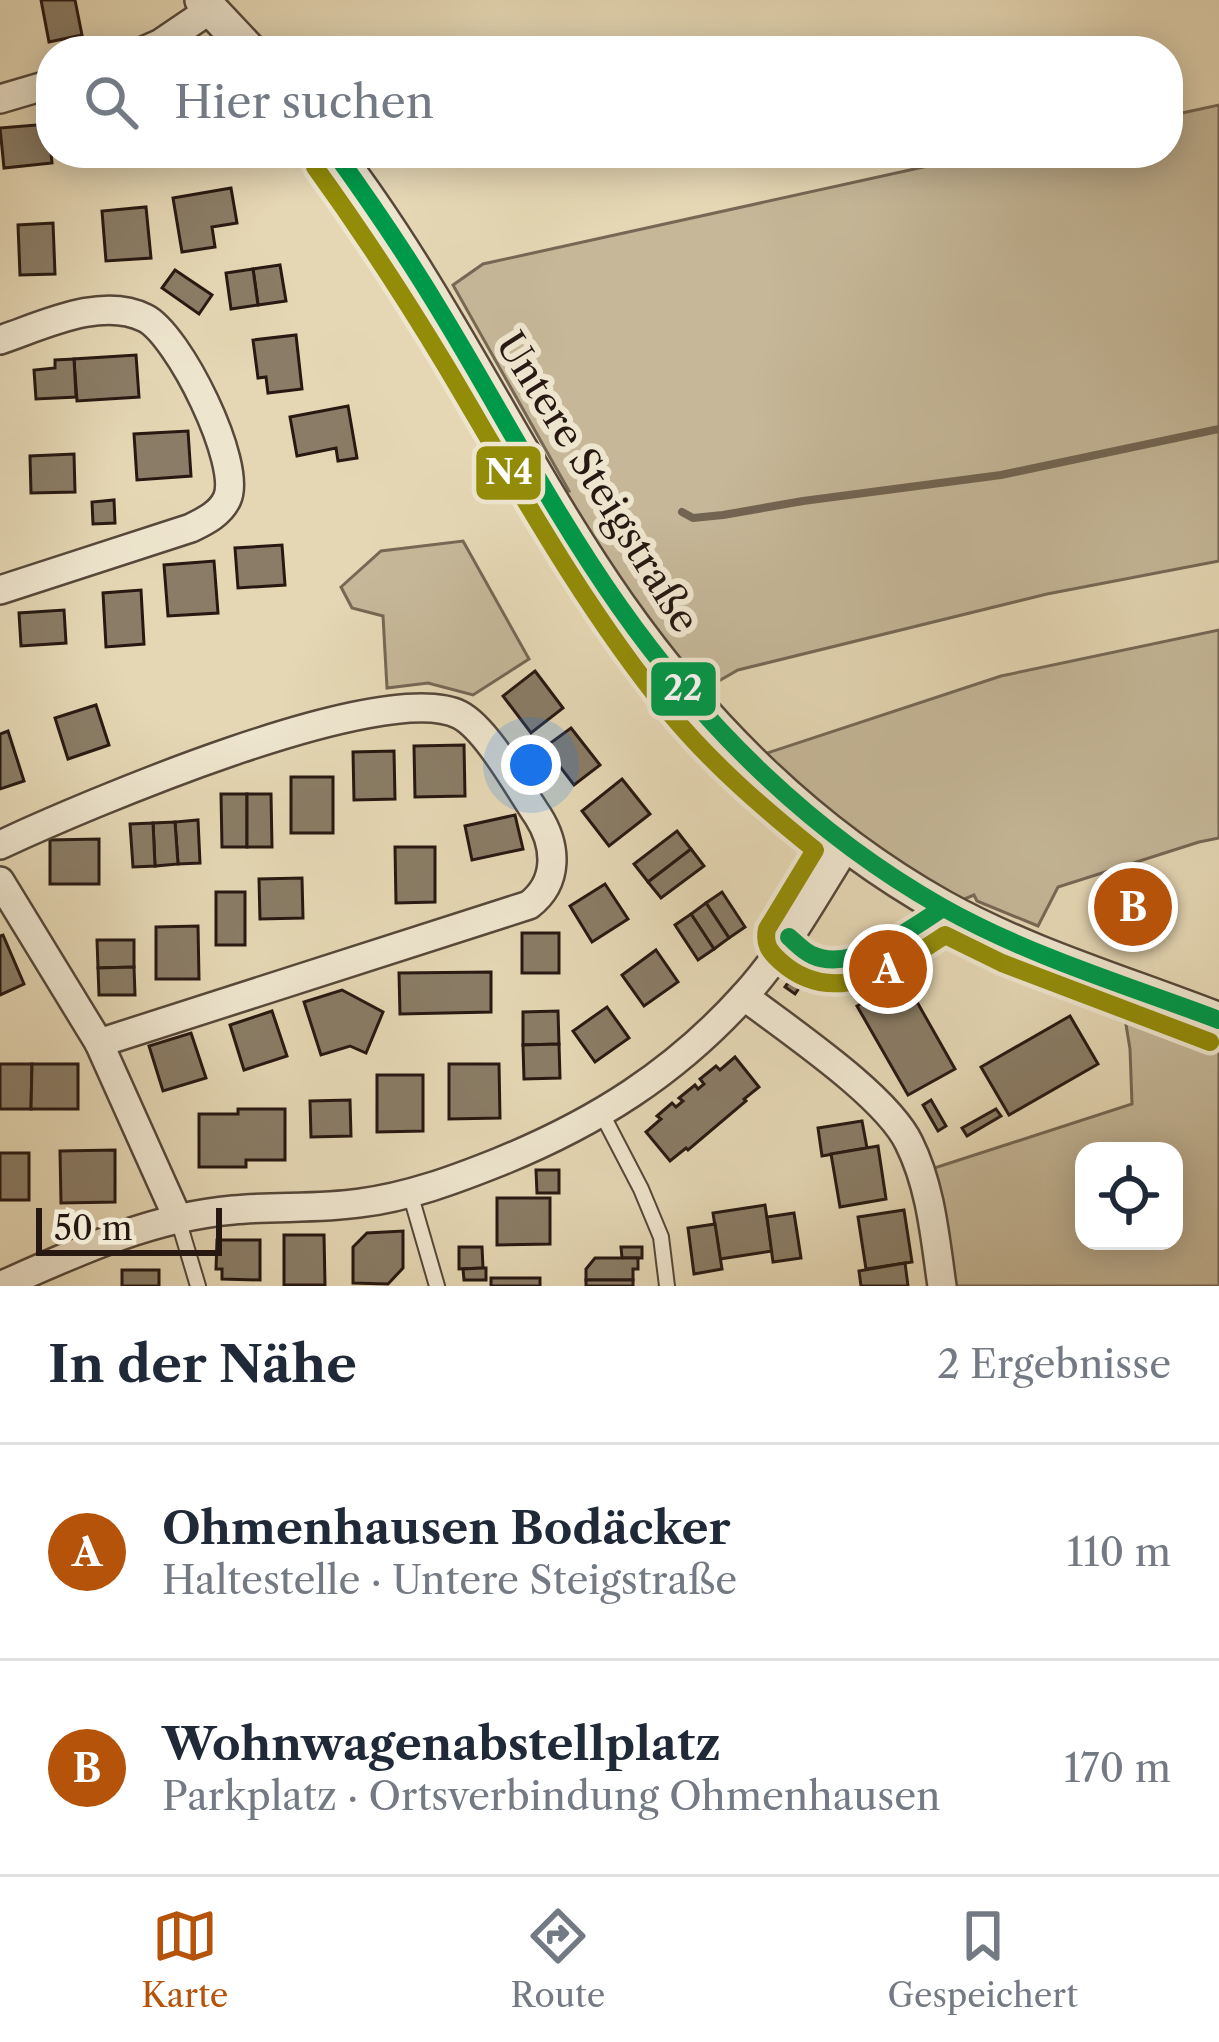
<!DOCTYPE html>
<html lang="de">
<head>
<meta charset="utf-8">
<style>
  body { margin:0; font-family:"Libre Caslon Text",serif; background:#f6f6f7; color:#1f2937 }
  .controls { position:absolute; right:36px; bottom:36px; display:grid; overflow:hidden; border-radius:24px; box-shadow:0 6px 30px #0003 }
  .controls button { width:108px; height:108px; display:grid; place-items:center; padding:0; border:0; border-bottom:3px solid #e0e1e3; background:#fff; color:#1f2937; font:60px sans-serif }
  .scale { position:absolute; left:36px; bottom:30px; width:186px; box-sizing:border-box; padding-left:12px; border:6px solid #271912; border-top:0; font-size:33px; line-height:42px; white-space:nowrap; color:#271912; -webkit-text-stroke:9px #eee5ce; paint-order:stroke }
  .you { position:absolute; left:531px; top:765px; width:42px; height:42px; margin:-30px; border:9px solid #fff; border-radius:50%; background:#1a73e8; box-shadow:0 0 0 18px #1a73e833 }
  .badge { display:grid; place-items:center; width:78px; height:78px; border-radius:50%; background:#b45309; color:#fff; font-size:39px; font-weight:700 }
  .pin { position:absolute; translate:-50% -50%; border:6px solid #fff; box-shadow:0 3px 12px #0006 }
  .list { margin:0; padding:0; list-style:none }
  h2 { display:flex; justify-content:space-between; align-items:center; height:156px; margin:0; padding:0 48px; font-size:51px }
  h2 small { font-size:39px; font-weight:400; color:#747a83 }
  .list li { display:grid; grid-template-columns:78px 1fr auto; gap:36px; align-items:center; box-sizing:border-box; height:216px; padding:0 48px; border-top:3px solid #e0e1e3 }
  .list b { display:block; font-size:45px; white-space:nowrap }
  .list p { margin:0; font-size:39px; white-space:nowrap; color:#747a83 }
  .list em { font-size:39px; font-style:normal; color:#747a83 }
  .icon { flex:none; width:66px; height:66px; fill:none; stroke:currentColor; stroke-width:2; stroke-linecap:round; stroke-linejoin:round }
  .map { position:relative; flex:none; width:1219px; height:1286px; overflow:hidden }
  .search { position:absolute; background:#fff; box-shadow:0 6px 30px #0003; left:36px; right:36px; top:36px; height:132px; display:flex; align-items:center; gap:30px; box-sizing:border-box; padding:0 42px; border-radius:48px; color:#747a83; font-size:45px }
  .sheet { height:588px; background:#fff }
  nav { display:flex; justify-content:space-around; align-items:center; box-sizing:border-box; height:168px; border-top:3px solid #e0e1e3; background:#fff; font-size:33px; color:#747a83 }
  nav a { display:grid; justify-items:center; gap:6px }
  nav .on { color:#b45309 }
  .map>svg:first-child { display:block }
  .green { fill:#c5b798; stroke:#766855; stroke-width:3; fill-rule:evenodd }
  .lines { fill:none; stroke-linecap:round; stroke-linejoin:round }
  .stream { stroke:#726452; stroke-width:8 }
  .building { fill:#8a7c66; stroke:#271912; stroke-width:3 }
  .service-casing { stroke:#56483a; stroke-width:18 }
  .minor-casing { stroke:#56483a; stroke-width:32 }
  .tertiary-casing { stroke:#56483a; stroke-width:38 }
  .service { stroke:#eee5ce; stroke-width:14 }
  .minor { stroke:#eee5ce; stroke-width:27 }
  .tertiary { stroke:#eee5ce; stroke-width:33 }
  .bus-1-casing { stroke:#eee5ce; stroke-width:27 }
  .bus-2-casing { stroke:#eee5ce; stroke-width:27 }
  .bus-1 { stroke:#009949; stroke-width:18 }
  .bus-2 { stroke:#938c09; stroke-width:18 }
  .labels { text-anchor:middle; stroke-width:12; stroke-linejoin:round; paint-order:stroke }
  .street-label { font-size:39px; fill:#271912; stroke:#eee5ce }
  .line-badge { stroke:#eee5ce; stroke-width:4.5 }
  .badge-label { font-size:33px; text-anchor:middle; font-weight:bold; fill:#fff }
</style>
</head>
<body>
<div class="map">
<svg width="1219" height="1286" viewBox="0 0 1219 1286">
  <rect width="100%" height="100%" fill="#e5d7b4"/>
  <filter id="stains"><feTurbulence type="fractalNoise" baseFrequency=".00167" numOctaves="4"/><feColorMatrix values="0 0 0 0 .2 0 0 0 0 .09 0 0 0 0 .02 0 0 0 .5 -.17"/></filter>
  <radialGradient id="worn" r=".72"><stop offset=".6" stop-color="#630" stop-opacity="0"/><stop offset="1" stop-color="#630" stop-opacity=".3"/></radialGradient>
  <g class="green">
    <polygon points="1219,105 1219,561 1047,594 738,670 689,698 550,496 569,491 453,285 483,264 987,153 1168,153 1168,116"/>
    <polygon points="463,541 529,659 473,695 428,683 387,688 383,616 352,608 341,587 381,551"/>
    <polygon points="1219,630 1219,838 1199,842 1058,887 1038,926 977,901 974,895 943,908 746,760 1001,676"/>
    <path d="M1119,982l100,27v277h-277l-20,-114 210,-68 -2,-55zM1084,1151h90v90h-90z"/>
  </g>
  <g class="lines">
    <polyline class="stream" points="682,512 693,518 723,515 803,501 1001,475 1219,429"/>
  </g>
  <g class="building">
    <polygon points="41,0 75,0 82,35 49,42"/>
    <polygon points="48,124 52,163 4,168 0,128"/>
    <polygon points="231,188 237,223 212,227 215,247 182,252 173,198"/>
    <polygon points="146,207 151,258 106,261 102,211"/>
    <polygon points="53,223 55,274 20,275 18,225"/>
    <polygon points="280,265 286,301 258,305 253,269"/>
    <polygon points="253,269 258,305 231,309 226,273"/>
    <polygon points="175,270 212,295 199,314 162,288"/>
    <polygon points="296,335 302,389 268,393 266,377 258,378 253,340"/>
    <polygon points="136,355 139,397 77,401 74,359"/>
    <polygon points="74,359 76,397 36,399 34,370 55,368 55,360"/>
    <polygon points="348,406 357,458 338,461 336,448 297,456 290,417"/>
    <polygon points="188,431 191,476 137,480 134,434"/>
    <polygon points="74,454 75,492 31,493 30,456"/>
    <polygon points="114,500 115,523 93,524 92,502"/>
    <polygon points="282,545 285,585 238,588 235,548"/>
    <polygon points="214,561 218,613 168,616 164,565"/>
    <polygon points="141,590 144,644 106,647 103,593"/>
    <polygon points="64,610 66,643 21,646 19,613"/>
    <polygon points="535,671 563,708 531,733 503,696"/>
    <polygon points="96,705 109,745 68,759 55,718"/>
    <polygon points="571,728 600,765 574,785 545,747"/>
    <polygon points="8,731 24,781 0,789 0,734"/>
    <polygon points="464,745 465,796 415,797 414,746"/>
    <polygon points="394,751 395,799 354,800 353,752"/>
    <rect x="291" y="777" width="42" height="56"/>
    <polygon points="622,779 650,814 609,846 582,811"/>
    <polygon points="221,794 247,794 247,847 222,847"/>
    <polygon points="247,794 271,794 272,847 247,847"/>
    <polygon points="515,815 523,849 472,860 465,826"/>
    <polygon points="198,820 200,863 178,864 175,822"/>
    <polygon points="175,822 178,864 155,866 153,823"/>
    <polygon points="153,823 155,866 133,867 130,824"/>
    <polygon points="677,831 691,849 648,882 634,864"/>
    <polygon points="99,839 99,884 50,884 50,840"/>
    <polygon points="395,847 435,847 435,902 396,903"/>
    <polygon points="691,849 704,866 661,898 648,882"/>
    <polygon points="302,878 303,918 260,919 259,879"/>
    <polygon points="605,884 628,919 592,942 570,906"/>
    <rect x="216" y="892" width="29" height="53"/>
    <polygon points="722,892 745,927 729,938 706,903"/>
    <polygon points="706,903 729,938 714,949 691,914"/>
    <polygon points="691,914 714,949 698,960 675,925"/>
    <polygon points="198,926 199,979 156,979 156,927"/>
    <rect x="522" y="933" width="37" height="40"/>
    <polygon points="3,935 24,984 0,995 0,936"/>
    <polygon points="97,940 134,940 134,967 98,968"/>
    <polygon points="656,950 678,982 644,1006 622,975"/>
    <polygon points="134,967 135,995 99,995 98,968"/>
    <polygon points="799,968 808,975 795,994 785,987"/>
    <polygon points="491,972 491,1012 400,1014 399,973"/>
    <polygon points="904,979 955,1069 908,1095 857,1006"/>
    <polygon points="342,990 383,1012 366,1053 350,1046 321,1055 304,1002"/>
    <polygon points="607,1007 629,1038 595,1062 573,1031"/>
    <polygon points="272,1011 287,1056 244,1070 230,1025"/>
    <polygon points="558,1011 559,1044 523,1045 523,1012"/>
    <polygon points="1070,1016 1098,1064 1009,1115 981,1067"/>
    <polygon points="191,1033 206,1078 163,1091 149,1046"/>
    <polygon points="559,1044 560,1078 524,1079 523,1045"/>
    <polygon points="735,1057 759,1087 744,1099 746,1101 688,1150 686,1148 670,1161 646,1132 661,1119 657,1116 672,1103 676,1107 683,1101 679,1098 695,1085 698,1089 704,1084 700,1079 716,1066 720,1070"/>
    <polygon points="0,1064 32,1064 31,1109 0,1109"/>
    <polygon points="32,1064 78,1064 78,1109 31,1109"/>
    <polygon points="449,1064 499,1064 500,1118 449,1119"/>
    <polygon points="377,1075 423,1075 423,1131 377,1132"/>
    <polygon points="350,1100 351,1136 311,1137 310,1101"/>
    <polygon points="931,1100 946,1126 938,1131 923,1105"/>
    <polygon points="238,1109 285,1109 285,1160 246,1160 246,1167 199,1167 199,1114 238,1114"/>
    <polygon points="996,1109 1001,1116 967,1136 962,1128"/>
    <polygon points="862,1121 867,1148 822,1156 818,1128"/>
    <polygon points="878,1146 886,1199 840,1207 831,1154"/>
    <polygon points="115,1150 115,1202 61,1203 60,1151"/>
    <rect x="0" y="1153" width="29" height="47"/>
    <polygon points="536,1170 559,1170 559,1193 537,1193"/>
    <polygon points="497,1198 550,1198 550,1244 497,1245"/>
    <polygon points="765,1205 772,1251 720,1259 713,1213"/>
    <polygon points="904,1210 912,1262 866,1269 858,1217"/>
    <polygon points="794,1213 801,1258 773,1262 767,1217"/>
    <polygon points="715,1224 722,1269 694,1274 688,1228"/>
    <polygon points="403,1231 403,1268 388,1284 353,1283 353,1247 367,1233"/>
    <polygon points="284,1235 324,1235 325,1285 284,1285"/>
    <polygon points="217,1240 260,1240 260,1280 222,1279 222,1269 216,1269"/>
    <polygon points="459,1247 482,1247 483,1268 459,1269"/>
    <polygon points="621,1247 642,1247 642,1258 622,1258"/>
    <polygon points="595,1258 638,1258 638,1269 633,1269 633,1280 586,1280 586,1269"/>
    <polygon points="905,1263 908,1286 861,1286 859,1271"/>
    <polygon points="483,1268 486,1268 486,1280 464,1280 463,1269"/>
    <rect x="122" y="1270" width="37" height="16"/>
    <rect x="491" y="1278" width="49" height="8"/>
    <rect x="586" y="1280" width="47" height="6"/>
  </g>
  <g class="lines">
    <g class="service-casing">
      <g id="service">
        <path d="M789,937c7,6 15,15 23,19 36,19 97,-26 127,-46"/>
        <polyline points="602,1114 641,1189 661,1237 667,1286"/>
        <polyline points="410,1193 437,1286"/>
        <polyline points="178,1219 198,1286"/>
      </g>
    </g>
    <g class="minor-casing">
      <g id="minor">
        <polyline points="143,51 161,43 211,9"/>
        <polyline points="0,99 51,84"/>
        <path d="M0,340c42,-14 101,-44 145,-22 33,16 98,146 82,181 -7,15 -22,22 -36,29l-191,62"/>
        <path d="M0,845c80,-37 384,-169 460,-130 27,14 60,75 78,101 19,30 21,66 -9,89l-430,138"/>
        <polyline points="0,881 99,1043 178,1219"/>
        <path d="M744,996c44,34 142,99 165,147 22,44 26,95 33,143"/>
        <path d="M0,1286c74,-33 151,-69 233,-76 42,-4 85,-1 127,-7 48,-6 94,-23 139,-41 96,-39 176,-89 246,-167 40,-44 70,-99 102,-150"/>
      </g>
    </g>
    <g class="tertiary-casing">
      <g id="tertiary">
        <polyline points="202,0 250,51"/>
        <path d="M335,153c109,143 182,307 284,453 85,121 193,228 323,301 86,48 185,77 277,113"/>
      </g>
    </g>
    <use href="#service" class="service"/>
    <use href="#minor" class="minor"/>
    <use href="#tertiary" class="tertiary"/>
    <g class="bus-1-casing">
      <g id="bus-1">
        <path d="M335,153c39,54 76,109 110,166 58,96 110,196 174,287 85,121 194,228 323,301 87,49 184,78 277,113"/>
        <path d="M789,937c7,6 14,14 23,18 40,19 98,-26 131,-47"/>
      </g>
    </g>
    <g class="bus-2-casing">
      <path id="bus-2" d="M315,167c47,65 90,131 131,199 70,118 136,239 223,346 43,52 94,96 146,138l-48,79c-3,15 2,22 13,32 54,49 115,7 165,-26l57,28 208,79"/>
    </g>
    <use href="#bus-1" class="bus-1"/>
    <use href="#bus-2" class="bus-2"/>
  </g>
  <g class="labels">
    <g class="street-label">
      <text transform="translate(598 482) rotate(58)" y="14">Untere Steigstraße</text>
    </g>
  </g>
  <g class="line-badge">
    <rect x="474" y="444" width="69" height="58" rx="12" fill="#938c09"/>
    <rect x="649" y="660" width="69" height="58" rx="12" fill="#009949"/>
  </g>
  <g class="badge-label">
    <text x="509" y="484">N4</text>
    <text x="683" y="700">22</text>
  </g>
  <rect width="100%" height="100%" filter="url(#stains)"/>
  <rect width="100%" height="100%" fill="url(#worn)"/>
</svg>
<div class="controls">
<button><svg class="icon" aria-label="locate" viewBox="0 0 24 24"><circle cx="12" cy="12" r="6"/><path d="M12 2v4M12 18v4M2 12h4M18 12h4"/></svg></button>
</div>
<div class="scale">50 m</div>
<div class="you"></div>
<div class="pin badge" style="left:888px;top:969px">A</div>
<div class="pin badge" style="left:1133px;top:907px">B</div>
<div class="search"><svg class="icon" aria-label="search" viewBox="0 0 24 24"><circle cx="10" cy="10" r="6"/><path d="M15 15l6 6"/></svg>Hier suchen</div>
</div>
<section class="sheet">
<h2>In der Nähe<small>2 Ergebnisse</small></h2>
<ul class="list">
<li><span class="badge">A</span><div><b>Ohmenhausen Bodäcker</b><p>Haltestelle · Untere Steigstraße</p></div><em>110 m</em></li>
<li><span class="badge">B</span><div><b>Wohnwagenabstellplatz</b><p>Parkplatz · Ortsverbindung Ohmenhausen</p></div><em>170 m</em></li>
</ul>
</section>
<nav>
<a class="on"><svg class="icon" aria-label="map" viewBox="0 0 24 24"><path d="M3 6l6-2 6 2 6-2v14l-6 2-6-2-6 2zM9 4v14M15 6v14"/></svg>Karte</a>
<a><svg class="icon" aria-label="directions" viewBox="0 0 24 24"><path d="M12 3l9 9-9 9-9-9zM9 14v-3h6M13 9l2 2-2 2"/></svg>Route</a>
<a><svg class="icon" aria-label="saved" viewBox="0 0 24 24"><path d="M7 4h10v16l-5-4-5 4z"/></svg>Gespeichert</a>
</nav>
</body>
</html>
